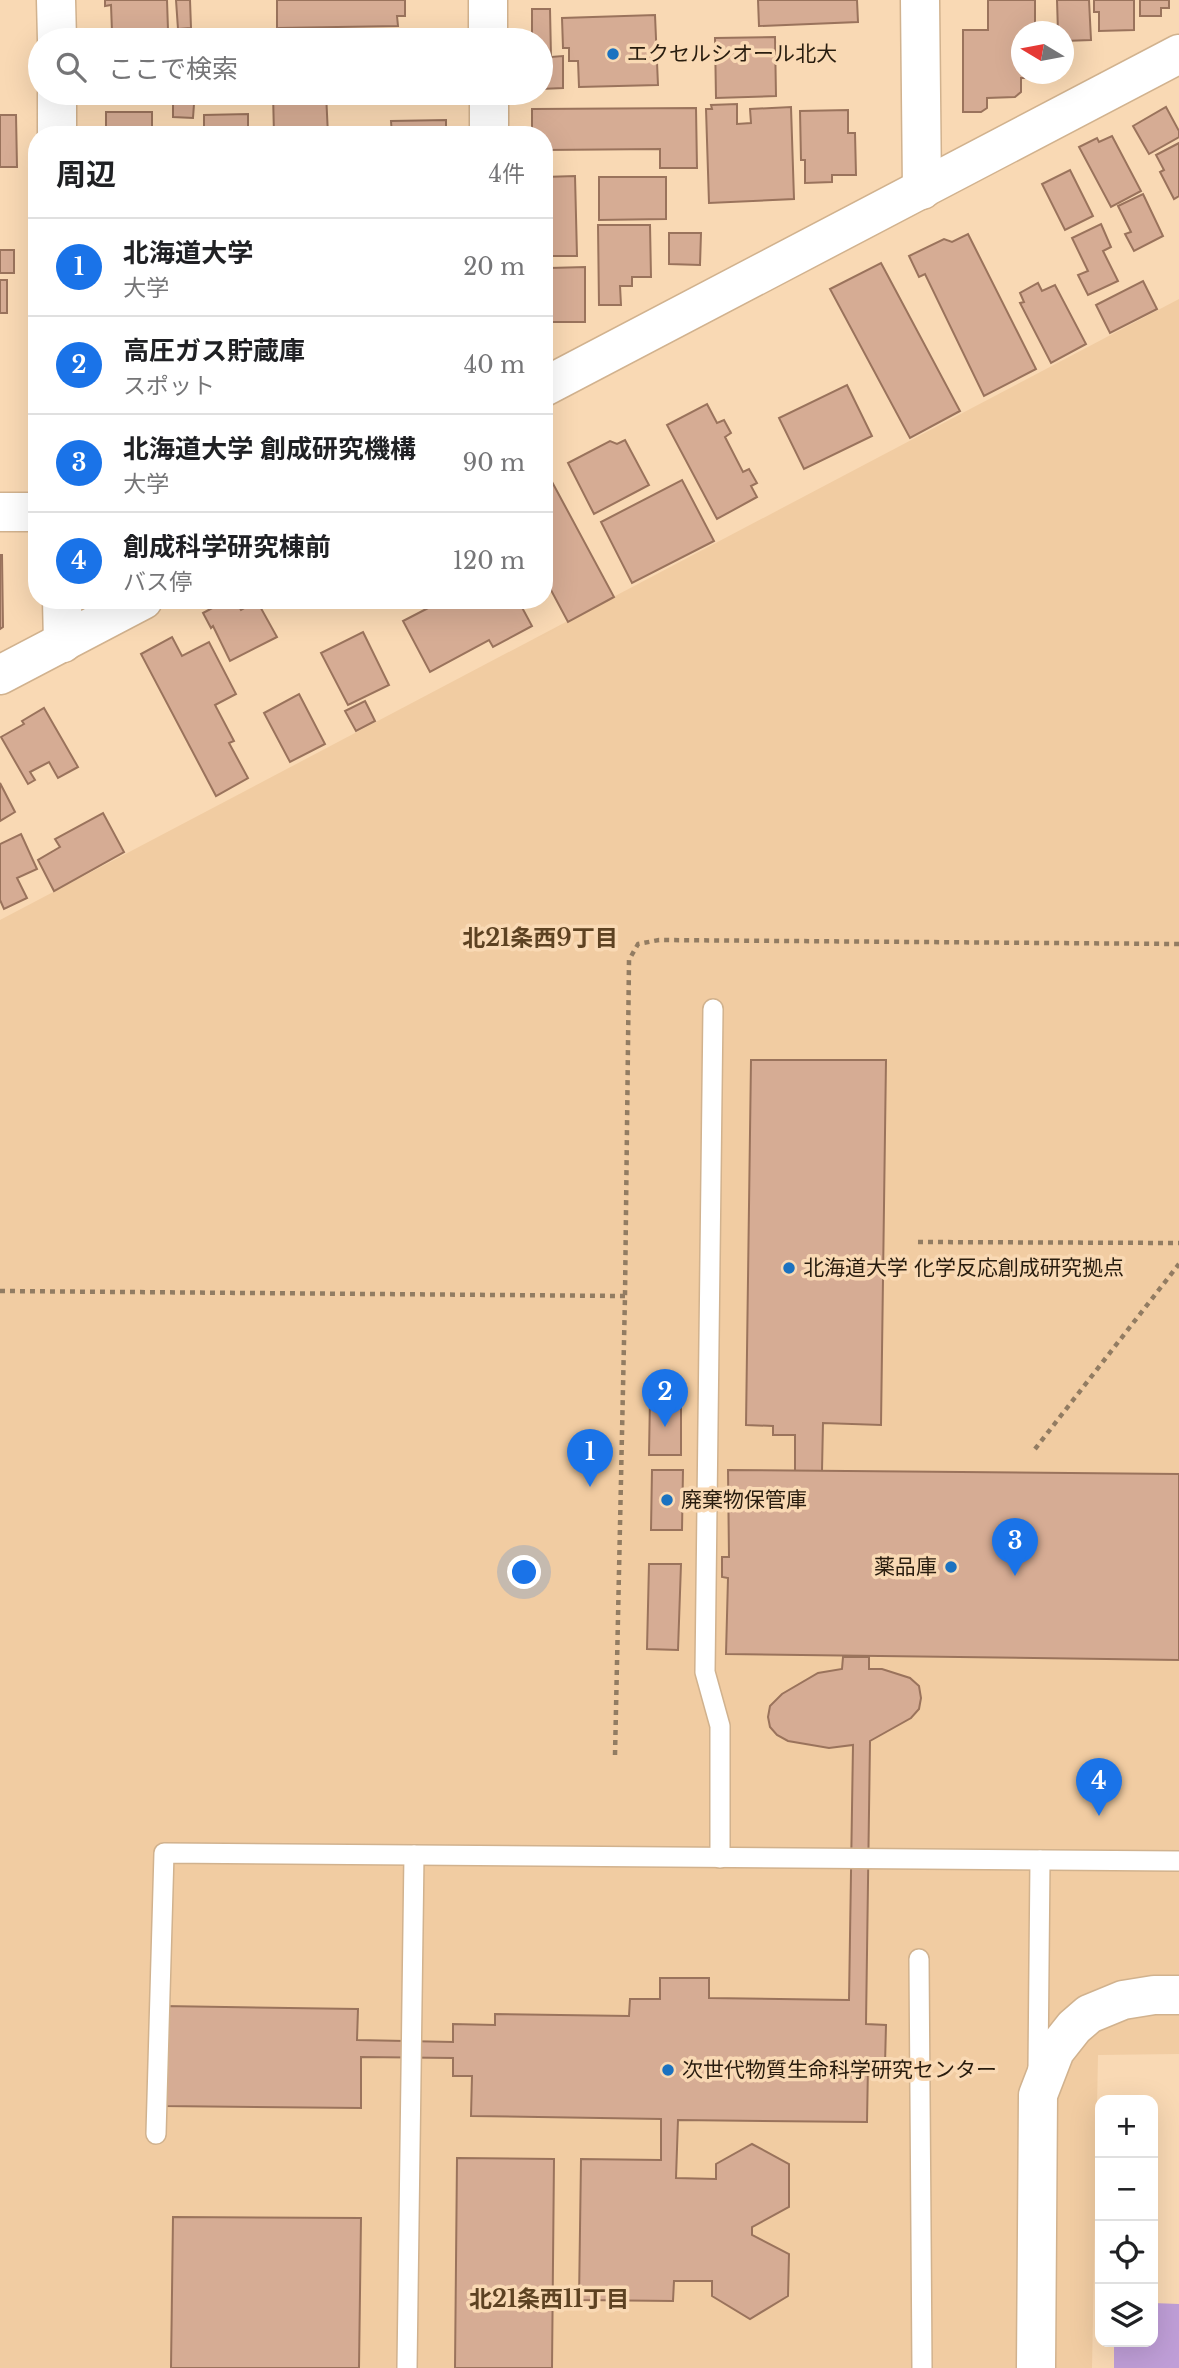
<!DOCTYPE html>
<html lang="ja">
<head>
<meta charset="utf-8">
<style>
  body { margin:0; font-family:"Libre Baskerville","Noto Sans JP",serif; background:#f2f2f2; color:#202124 }
  .controls { position:absolute; right:21px; bottom:21px; display:grid; overflow:hidden; border-radius:14px; box-shadow:0 7px 28px #0002 }
  .controls button { width:63px; height:63px; display:grid; place-items:center; padding:0; border:0; border-bottom:2px solid #e0e0e0; background:#fff; color:#202124; font:35px sans-serif }
  .compass { position:absolute; left:1011px; top:21px; width:63px; height:63px; border-radius:50%; background:#fff; box-shadow:0 7px 28px #0002; rotate:280deg }
  .you { position:absolute; left:525px; top:1573px; width:24px; height:24px; margin:-18px; border:5px solid #fff; border-radius:50%; background:#1a73e8; box-shadow:0 0 0 10px #1a73e833 }
  .badge { display:grid; place-items:center; width:46px; height:46px; border-radius:50%; background:#1a73e8; color:#fff; font-size:23px; font-weight:700 }
  .pin { position:absolute; translate:-50% -58px; filter:drop-shadow(0 2px 4px #0008) }
  .pin::after { content:''; position:absolute; top:37px; width:24px; height:21px; background:inherit; clip-path:polygon(0 0,100% 0,50% 100%) }
  .list { margin:0; padding:0; list-style:none }
  h2 { display:flex; justify-content:space-between; align-items:center; height:91px; margin:0; padding:0 28px; font-size:30px }
  h2 small { font-size:23px; font-weight:400; color:#757577 }
  .list li { display:grid; grid-template-columns:46px 1fr auto; gap:21px; align-items:center; box-sizing:border-box; height:98px; padding:0 28px; border-top:2px solid #e0e0e0 }
  .list b { display:block; font-size:26px; white-space:nowrap }
  .list p { margin:0; font-size:23px; white-space:nowrap; color:#757577 }
  .list em { font-size:23px; font-style:normal; color:#757577 }
  .icon { flex:none; width:38px; height:38px; fill:none; stroke:currentColor; stroke-width:2; stroke-linecap:round; stroke-linejoin:round }
  .map { position:relative; flex:none; width:1179px; height:2368px; overflow:hidden }
  .search { position:absolute; background:#fff; box-shadow:0 7px 28px #0002; left:28px; top:28px; width:525px; height:77px; display:flex; align-items:center; gap:18px; box-sizing:border-box; padding:0 24px; border-radius:38px; color:#757577; font-size:26px }
  .panel { position:absolute; background:#fff; box-shadow:0 7px 28px #0002; left:28px; top:126px; width:525px; height:483px; border-radius:28px }
  .map>svg:first-child { display:block }
  .built { fill:#f1cca2 }
  .green { fill:#bf9ed7 }
  .building { fill:#d6ac94; stroke:#9a735c; stroke-width:2 }
  .lines { fill:none; stroke-linecap:round; stroke-linejoin:round }
  .lane-casing { stroke:#d1b28e; stroke-width:22 }
  .street-casing { stroke:#d1b28e; stroke-width:41 }
  .path { stroke:#927c62; stroke-width:4.5; stroke-dasharray:5 5; stroke-linecap:butt }
  .lane { stroke:#fff; stroke-width:19 }
  .street { stroke:#fff; stroke-width:38 }
  .poi-dot { fill:#1b72c0; stroke:#f9d9b4; stroke-width:2.5 }
  .labels { text-anchor:middle; stroke-width:7; stroke-linejoin:round; paint-order:stroke }
  .poi-label { font-size:21px; fill:#281c0e; stroke:#f9d9b4; text-anchor:start }
  .neighbourhood-label { font-size:23px; font-weight:bold; fill:#5d4222; stroke:#f9d9b4 }
</style>
</head>
<body>
<div class="map">
<svg width="1179" height="2368" viewBox="0 0 1179 2368">
  <rect width="100%" height="100%" fill="#f9d9b4"/>
  <polygon class="built" points="1179,299 1179,2054 1098,2055 1092,2368 0,2368 0,920"/>
  <polygon class="green" points="1153,2303 1179,2304 1179,2368 1114,2368 1114,2342 1153,2342"/>
  <g class="building">
    <polygon points="105,0 167,0 168,30 112,32 111,5 105,6"/>
    <polygon points="176,0 190,0 191,28 178,29"/>
    <polygon points="277,0 405,0 405,16 397,16 398,26 277,28"/>
    <polygon points="758,0 857,0 858,22 759,26"/>
    <polygon points="988,0 1035,0 1035,32 1021,32 1021,74 1035,74 1031,78 1021,78 1021,92 1015,97 987,98 987,108 981,112 963,112 963,30 988,30"/>
    <polygon points="1057,0 1089,0 1091,40 1064,41 1064,32 1058,32"/>
    <polygon points="1094,0 1134,0 1134,30 1099,31 1099,12 1094,12"/>
    <polygon points="1140,0 1169,0 1169,8 1161,8 1161,16 1140,16"/>
    <polygon points="532,9 550,9 551,57 563,56 563,88 541,89 541,40 532,40"/>
    <polygon points="655,15 658,85 579,87 578,61 569,61 569,48 563,48 562,18"/>
    <polygon points="334,30 335,40 271,40 285,39 285,32"/>
    <polygon points="775,37 776,96 716,98 715,38"/>
    <polygon points="99,93 266,93 266,97 99,100"/>
    <polygon points="273,93 326,93 328,135 274,135"/>
    <polygon points="173,103 194,104 193,118 173,117"/>
    <polygon points="737,104 737,124 751,123 750,109 791,107 794,199 709,203 706,109 712,109 711,105"/>
    <polygon points="1166,107 1179,131 1179,137 1149,154 1133,126"/>
    <polygon points="696,108 697,168 660,168 660,149 544,150 544,135 532,135 532,109"/>
    <polygon points="848,110 848,133 855,133 856,175 832,175 832,182 805,183 805,160 801,160 800,111"/>
    <rect x="106" y="112" width="46" height="23"/>
    <polygon points="248,114 248,135 204,135 204,115"/>
    <polygon points="0,115 16,115 17,167 0,167"/>
    <polygon points="446,120 446,135 392,135 391,121"/>
    <polygon points="1112,136 1141,191 1111,207 1079,147 1097,138 1099,142"/>
    <polygon points="1179,143 1179,196 1174,199 1160,172 1164,170 1156,155"/>
    <polygon points="1070,170 1093,216 1065,230 1042,184"/>
    <polygon points="575,176 577,256 544,256 544,239 546,239 544,177"/>
    <polygon points="599,177 666,177 666,219 599,220"/>
    <polygon points="1143,194 1163,236 1134,251 1125,234 1131,232 1118,206"/>
    <polygon points="1101,224 1111,247 1103,251 1118,281 1088,295 1078,275 1088,271 1072,238"/>
    <polygon points="598,225 650,225 651,277 632,277 632,286 620,286 621,305 599,305"/>
    <polygon points="669,233 701,233 700,265 669,264"/>
    <polygon points="968,234 1036,369 984,396 925,274 919,277 909,256 944,239 952,242"/>
    <rect x="0" y="250" width="14" height="23"/>
    <polygon points="881,263 960,411 910,438 830,289"/>
    <polygon points="585,267 585,322 550,322 550,268"/>
    <rect x="0" y="280" width="7" height="33"/>
    <polygon points="1143,281 1157,309 1110,333 1096,305"/>
    <polygon points="1038,283 1042,291 1055,285 1086,344 1051,363 1020,303 1024,302 1020,293"/>
    <polygon points="847,385 872,436 804,469 779,418"/>
    <polygon points="707,404 717,423 724,420 731,433 725,437 743,472 749,469 757,483 751,486 757,497 717,519 667,425"/>
    <polygon points="625,440 649,485 594,514 568,463 610,441 617,444"/>
    <polygon points="544,467 614,597 568,622 544,577"/>
    <polygon points="682,480 714,541 632,583 601,522"/>
    <polygon points="0,555 2,555 3,627 0,629"/>
    <polygon points="227,600 235,600 241,610 257,601 277,637 230,661 213,626 211,628 203,613"/>
    <polygon points="431,600 518,600 532,626 493,647 489,640 430,672 403,621 434,605"/>
    <polygon points="363,632 389,685 348,705 321,653"/>
    <polygon points="172,637 182,656 209,642 236,694 215,705 234,741 229,743 248,778 216,796 141,654"/>
    <polygon points="299,694 325,744 290,762 264,713"/>
    <polygon points="365,701 375,721 356,731 345,711"/>
    <polygon points="44,708 78,767 58,778 49,762 30,772 35,780 28,784 1,737 24,724 22,721"/>
    <polygon points="0,783 15,812 0,821"/>
    <polygon points="103,813 124,852 54,891 38,860 60,847 55,839"/>
    <polygon points="21,834 37,869 17,878 27,898 4,909 0,900 0,844"/>
    <polygon points="751,1060 886,1060 881,1425 823,1423 822,1471 795,1471 795,1435 773,1435 773,1426 746,1425"/>
    <polygon points="650,1398 681,1399 681,1455 649,1455"/>
    <polygon points="652,1470 683,1470 682,1530 651,1530"/>
    <polygon points="728,1470 1179,1474 1179,1660 726,1654 728,1578 722,1577 722,1557 729,1557"/>
    <polygon points="649,1564 681,1564 678,1650 647,1649"/>
    <polygon points="843,1657 869,1657 869,1669 882,1669 910,1678 919,1686 921,1698 919,1709 911,1718 870,1741 866,2024 886,2025 885,2065 868,2065 867,2122 678,2120 676,2178 716,2179 716,2164 752,2144 789,2164 789,2207 752,2227 752,2235 789,2254 788,2296 750,2319 712,2296 712,2281 674,2281 673,2301 579,2300 581,2159 661,2160 661,2119 471,2116 472,2076 453,2076 453,2058 361,2057 361,2108 162,2106 164,2006 358,2009 357,2040 453,2042 453,2024 495,2025 495,2014 629,2016 630,1999 660,1999 660,1978 709,1978 709,1998 849,2000 853,1745 829,1748 788,1741 777,1735 770,1727 768,1717 770,1706 782,1694 818,1673 842,1669"/>
    <polygon points="457,2158 554,2159 552,2368 455,2368"/>
    <polygon points="173,2217 361,2218 359,2368 171,2368"/>
  </g>
  <g class="lines">
    <g class="lane-casing">
      <g id="lane">
        <polyline points="713,1009 705,1672 720,1726 720,1858"/>
        <polyline points="919,1959 922,2368"/>
        <polyline points="1038,2069 1040,1860"/>
        <polyline points="156,2134 164,1853 1179,1861"/>
        <polyline points="407,2368 414,1855"/>
      </g>
    </g>
    <g class="street-casing">
      <g id="street">
        <polyline points="56,0 57,40"/>
        <polyline points="488,0 488,40"/>
        <polyline points="920,0 922,190"/>
        <polyline points="57,93 57,135"/>
        <polyline points="489,93 489,135"/>
        <polyline points="544,387 1179,54"/>
        <polyline points="0,512 37,512"/>
        <polyline points="62,600 63,643"/>
        <polyline points="0,675 143,600"/>
        <polyline points="1036,2368 1038,2095 1055,2051 1074,2027 1089,2014 1123,2000 1154,1995 1179,1995"/>
      </g>
    </g>
    <g class="path">
      <polyline points="918,1242 1179,1243"/>
      <polyline points="0,1291 625,1296"/>
      <polyline points="1035,1449 1179,1264"/>
      <polyline points="615,1755 625,1296 629,960 638,944 659,940 1179,944"/>
    </g>
    <use href="#lane" class="lane"/>
    <use href="#street" class="street"/>
  </g>
  <g class="poi-dot">
    <circle cx="613" cy="54" r="7"/>
    <circle cx="789" cy="1268" r="7"/>
    <circle cx="667" cy="1500" r="7"/>
    <circle cx="951" cy="1567" r="7"/>
    <circle cx="668" cy="2070" r="7"/>
  </g>
  <g class="labels">
    <g class="poi-label">
      <text x="627" y="61">エクセルシオール北大</text>
      <text x="803" y="1275">北海道大学 化学反応創成研究拠点</text>
      <text x="681" y="1507">廃棄物保管庫</text>
      <text x="937" y="1574" text-anchor="end">薬品庫</text>
      <text x="682" y="2077">次世代物質生命科学研究センター</text>
    </g>
    <g class="neighbourhood-label">
      <text x="540" y="946">北21条西9丁目</text>
      <text x="549" y="2307">北21条西11丁目</text>
    </g>
  </g>
</svg>
<div class="controls">
<button>+</button>
<button>−</button>
<button><svg class="icon" aria-label="locate" viewBox="0 0 24 24"><circle cx="12" cy="12" r="6"/><path d="M12 2v4M12 18v4M2 12h4M18 12h4"/></svg></button>
<button><svg class="icon" aria-label="layers" viewBox="0 0 24 24"><path d="M12 4l9 5-9 5-9-5zM3 14l9 5 9-5"/></svg></button>
</div>
<svg class="compass" viewBox="-18 -18 36 36"><path d="M0-13l5 13h-10z" fill="#e53935"/><path d="M0 13l5-13h-10z" fill="#757577"/></svg>
<div class="you"></div>
<div class="pin badge" style="left:590px;top:1487px">1</div>
<div class="pin badge" style="left:665px;top:1427px">2</div>
<div class="pin badge" style="left:1015px;top:1576px">3</div>
<div class="pin badge" style="left:1099px;top:1816px">4</div>
<div class="search"><svg class="icon" aria-label="search" viewBox="0 0 24 24"><circle cx="10" cy="10" r="6"/><path d="M15 15l6 6"/></svg>ここで検索</div>
<section class="panel">
<h2>周辺<small>4件</small></h2>
<ul class="list">
<li><span class="badge">1</span><div><b>北海道大学</b><p>大学</p></div><em>20 m</em></li>
<li><span class="badge">2</span><div><b>高圧ガス貯蔵庫</b><p>スポット</p></div><em>40 m</em></li>
<li><span class="badge">3</span><div><b>北海道大学 創成研究機構</b><p>大学</p></div><em>90 m</em></li>
<li><span class="badge">4</span><div><b>創成科学研究棟前</b><p>バス停</p></div><em>120 m</em></li>
</ul>
</section>
</div>
</body>
</html>
